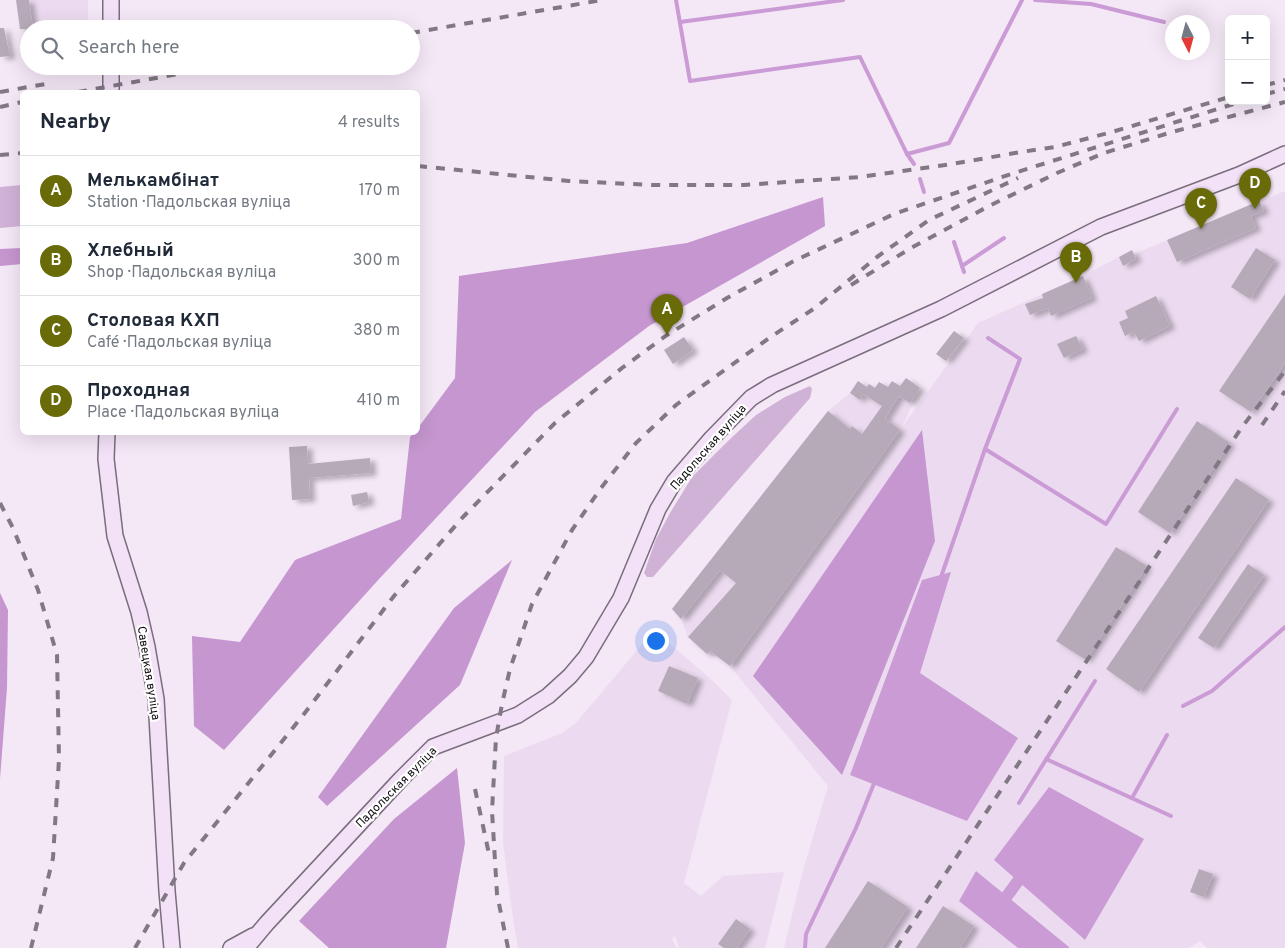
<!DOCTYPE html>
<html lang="en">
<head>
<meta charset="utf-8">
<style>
  body { margin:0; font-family:Overpass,sans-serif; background:#f2f2f3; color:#1f2937 }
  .controls { position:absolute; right:15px; top:15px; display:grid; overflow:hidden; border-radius:8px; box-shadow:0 5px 20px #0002 }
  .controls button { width:45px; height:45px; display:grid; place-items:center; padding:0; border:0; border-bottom:1px solid #e0e1e3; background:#fff; color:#1f2937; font:25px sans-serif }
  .compass { position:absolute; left:1165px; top:15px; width:45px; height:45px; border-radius:50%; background:#fff; box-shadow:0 5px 20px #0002; rotate:174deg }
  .you { position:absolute; left:655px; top:640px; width:18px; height:18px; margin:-12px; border:4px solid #fff; border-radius:50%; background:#1a73e8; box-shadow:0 0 0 8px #1a73e833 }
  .badge { display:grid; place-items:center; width:32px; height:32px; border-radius:50%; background:#696a08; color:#fff; font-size:16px; font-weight:700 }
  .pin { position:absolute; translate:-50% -41px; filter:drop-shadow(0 1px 2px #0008) }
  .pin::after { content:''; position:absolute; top:26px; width:18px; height:15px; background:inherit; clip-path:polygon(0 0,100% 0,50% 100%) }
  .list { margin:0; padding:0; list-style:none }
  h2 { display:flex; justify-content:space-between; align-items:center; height:65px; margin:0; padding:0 20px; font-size:21px }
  h2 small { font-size:16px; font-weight:400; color:#747a83 }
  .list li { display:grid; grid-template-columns:32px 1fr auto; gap:15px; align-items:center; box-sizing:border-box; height:70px; padding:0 20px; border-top:1px solid #e0e1e3 }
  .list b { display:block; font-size:19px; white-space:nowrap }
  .list p { margin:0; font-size:16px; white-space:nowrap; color:#747a83 }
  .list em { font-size:16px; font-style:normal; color:#747a83 }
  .icon { flex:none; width:28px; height:28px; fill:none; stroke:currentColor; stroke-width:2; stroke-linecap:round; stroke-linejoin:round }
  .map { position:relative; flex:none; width:1285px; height:948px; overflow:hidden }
  .search { position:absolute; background:#fff; box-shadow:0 5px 20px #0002; left:20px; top:20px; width:400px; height:55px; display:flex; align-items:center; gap:12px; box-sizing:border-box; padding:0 18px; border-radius:28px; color:#747a83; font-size:19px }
  .panel { position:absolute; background:#fff; box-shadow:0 5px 20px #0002; left:20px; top:90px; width:400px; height:345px; border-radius:8px }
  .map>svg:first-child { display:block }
  .built { fill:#ecdbf0 }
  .green { fill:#d0b2d6 }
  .forest { fill:#c596cf }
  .water { fill:#ca9bd5 }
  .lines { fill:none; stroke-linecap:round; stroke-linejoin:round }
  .stream { stroke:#ca9bd5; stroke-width:4 }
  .canal { stroke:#ca9bd5; stroke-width:12 }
  .building { fill:#b6aab9; filter:url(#shadow) }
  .secondary-casing { stroke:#796e7c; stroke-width:18 }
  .secondary { stroke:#f3e1f7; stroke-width:15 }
  .rail { stroke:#807882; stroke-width:4; stroke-dasharray:9 9; stroke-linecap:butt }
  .labels { text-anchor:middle; stroke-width:4.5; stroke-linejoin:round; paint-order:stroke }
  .street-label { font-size:12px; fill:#0e0a0f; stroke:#fff }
</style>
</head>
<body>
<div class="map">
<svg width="1285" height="948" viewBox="0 0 1285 948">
  <defs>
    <filter id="shadow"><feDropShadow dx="5.5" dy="3" stdDeviation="2.5" flood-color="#0004"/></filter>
  </defs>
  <rect width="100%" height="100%" fill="#f4e7f6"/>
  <g class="built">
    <polygon points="29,0 88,0 88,29 33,29"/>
    <polygon points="1285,191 1285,948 1207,948 1200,941 1189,948 784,948 802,874 828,786 730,666 721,659 707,654 688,637 681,619 672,609 828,411 850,393 858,381 866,387 869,384 875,388 879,382 888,387 892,381 900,386 906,378 920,388 902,427 978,323 1083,276 1132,250 1134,254"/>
    <polygon points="654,630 714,682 732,700 684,883 701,896 723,876 784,872 765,948 679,948 675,936 672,939 677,948 518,948 513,919 503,842 504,756 562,733 576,723"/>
  </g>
  <g class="green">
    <polygon points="22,185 22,226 0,228 0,187"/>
    <polygon points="810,386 812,389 810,398 653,577 647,577 644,573 656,539 670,513 692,477 727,442 756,415 785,397"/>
  </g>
  <g class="forest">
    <polygon points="823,197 825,226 649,326 535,412 380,578 224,750 194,726 192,636 240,642 295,560 401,519 410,437 414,433 418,432 418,428 455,378 459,276 687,243"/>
    <polygon points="22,248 22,264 0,266 0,249"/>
    <polygon points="922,430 935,541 842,775 753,676"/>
    <polygon points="512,560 460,685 327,806 318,797 454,608"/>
    <polygon points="0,593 8,610 7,688 0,779"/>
    <polygon points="457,768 465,843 446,948 329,948 299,921 394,819"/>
  </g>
  <g class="water">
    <polygon points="951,572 920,673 1018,738 967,821 850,775 922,580"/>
    <polygon points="1049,787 1144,839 1085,940 994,860"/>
    <polygon points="976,871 1069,947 1069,948 1018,948 959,901"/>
  </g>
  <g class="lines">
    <g class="stream">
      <polyline points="676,0 690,81 860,57 907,154 914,164"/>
      <polyline points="1035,0 1091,4 1164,22"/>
      <polyline points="680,22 843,0"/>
      <polyline points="907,154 949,143 1022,0"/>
      <polyline points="920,179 924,192"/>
      <polyline points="954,242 964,272"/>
      <polyline points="962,266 1004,238"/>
      <polyline points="985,449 1106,524 1177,409"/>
      <polyline points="941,577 985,449 1020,359 988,338"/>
      <polyline points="1183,706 1212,691 1285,627"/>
      <polyline points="1046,759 1171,816"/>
      <polyline points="1132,798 1167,735"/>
      <polyline points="1019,803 1095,681"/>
      <polyline points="805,948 806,934 856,828 875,781"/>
    </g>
    <polyline class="canal" points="1007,896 1018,881"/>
  </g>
  <g class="building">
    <polygon points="16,0 29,0 33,29 20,29"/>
    <polygon points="0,28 4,28 10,56 0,57"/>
    <polygon points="1259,201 1264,211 1251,216 1256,228 1177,262 1167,240"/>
    <polygon points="1256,248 1275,260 1250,299 1231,287"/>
    <polygon points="1132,250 1136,259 1123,266 1119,257"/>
    <polygon points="1083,276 1092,298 1051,316 1048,308 1030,315 1025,304 1043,298 1042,294"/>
    <polygon points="1285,294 1285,363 1251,412 1219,391"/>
    <polygon points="1156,296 1170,326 1139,341 1134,332 1125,336 1119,322 1128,318 1125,311"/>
    <polygon points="954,331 964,338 946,361 936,354"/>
    <polygon points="1076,336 1083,349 1064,358 1057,344"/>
    <polygon points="684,337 693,350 673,364 664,350"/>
    <polygon points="906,378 920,388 910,403 899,396 885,418 900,430 730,666 710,651 707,654 688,637 736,583 720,570 681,619 672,609 828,411 850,429 852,426 862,434 882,406 863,394 860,400 850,393 858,381 867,387 869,384 875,388 879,382 888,387 892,381 900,386"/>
    <polygon points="1197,421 1230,443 1170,533 1138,512"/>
    <polygon points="307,446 308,464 370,458 371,473 309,478 310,499 292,500 289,447"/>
    <polygon points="1236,478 1269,500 1139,692 1106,669"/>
    <polygon points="367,492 369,502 353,506 351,495"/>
    <polygon points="1116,547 1147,566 1086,660 1056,641"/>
    <polygon points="1248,564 1264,575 1214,648 1198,638"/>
    <polygon points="669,666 698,678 687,704 658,691"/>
    <polygon points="1199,869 1213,874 1204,897 1190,892"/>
    <polygon points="868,881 908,907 881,948 825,948"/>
    <polygon points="943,906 974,926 960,948 916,948"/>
    <polygon points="736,919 750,929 737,948 724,948 718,944"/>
  </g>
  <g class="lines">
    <g class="secondary-casing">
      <g id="secondary">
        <polyline points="111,29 111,0"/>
        <polyline points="111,92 111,66"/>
        <polyline points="107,432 106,459 115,536 139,612 147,647 156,699 167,891 172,948"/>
        <polyline points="231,948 253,936"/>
        <polyline points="246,948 267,923 401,779 433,747 518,715 548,696 570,676 586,657 621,598 658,509 674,482 712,438 751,398 772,385 941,309 1101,227 1239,175 1285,154"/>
      </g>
    </g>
    <use href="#secondary" class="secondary"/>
    <g class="rail">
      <polyline points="411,33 602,0"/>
      <polyline points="1266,85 1285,80"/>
      <polyline points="0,92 51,83"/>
      <polyline points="78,92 223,66"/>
      <polyline points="1266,94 1285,89"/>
      <polyline points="0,107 22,102"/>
      <polyline points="0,155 22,153"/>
      <polyline points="418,166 569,181 652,185 744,185 860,177 952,164 1021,152 1055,147 1112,132 1229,97"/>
      <polyline points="851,285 911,248 989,206 1057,173 1104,153 1172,132 1285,102"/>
      <polyline points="1262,425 1285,391"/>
      <polyline points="0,503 13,528 38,590 57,655 59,759 53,858 31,948"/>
      <polyline points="475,789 489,854"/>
      <polyline points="135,948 184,863 304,714 394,596 463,517 555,423 622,368 667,335 727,298 794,261 894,214 1011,174 1243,101"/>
      <polyline points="508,948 497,894 492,811 496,738 502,704 510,669 532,604 572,530 601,488 636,443 676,405 772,336 815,308 877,257 929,220 1018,178"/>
      <polyline points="896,948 1242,427 1285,371"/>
    </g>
  </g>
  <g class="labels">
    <g class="street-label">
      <text transform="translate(708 447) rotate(-49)" y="4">Падольская вуліца</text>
      <text transform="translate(149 673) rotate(81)" y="4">Савецкая вуліца</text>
      <text transform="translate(396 787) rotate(-45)" y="4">Падольская вуліца</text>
    </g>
  </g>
</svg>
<div class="controls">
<button>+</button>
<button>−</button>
</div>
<svg class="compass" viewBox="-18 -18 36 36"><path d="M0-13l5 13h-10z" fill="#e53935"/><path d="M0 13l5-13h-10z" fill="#747a83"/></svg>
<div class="you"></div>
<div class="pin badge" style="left:667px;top:335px">A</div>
<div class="pin badge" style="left:1076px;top:283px">B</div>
<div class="pin badge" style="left:1201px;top:229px">C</div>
<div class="pin badge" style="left:1255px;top:209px">D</div>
<div class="search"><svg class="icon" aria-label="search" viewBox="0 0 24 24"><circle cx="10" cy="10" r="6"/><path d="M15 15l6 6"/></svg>Search here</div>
<section class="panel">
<h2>Nearby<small>4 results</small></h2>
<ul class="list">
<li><span class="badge">A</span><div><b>Мелькамбінат</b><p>Station · Падольская вуліца</p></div><em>170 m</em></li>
<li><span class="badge">B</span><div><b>Хлебный</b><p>Shop · Падольская вуліца</p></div><em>300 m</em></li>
<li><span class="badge">C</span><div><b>Столовая КХП</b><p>Café · Падольская вуліца</p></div><em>380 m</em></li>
<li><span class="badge">D</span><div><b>Проходная</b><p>Place · Падольская вуліца</p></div><em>410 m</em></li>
</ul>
</section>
</div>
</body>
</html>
